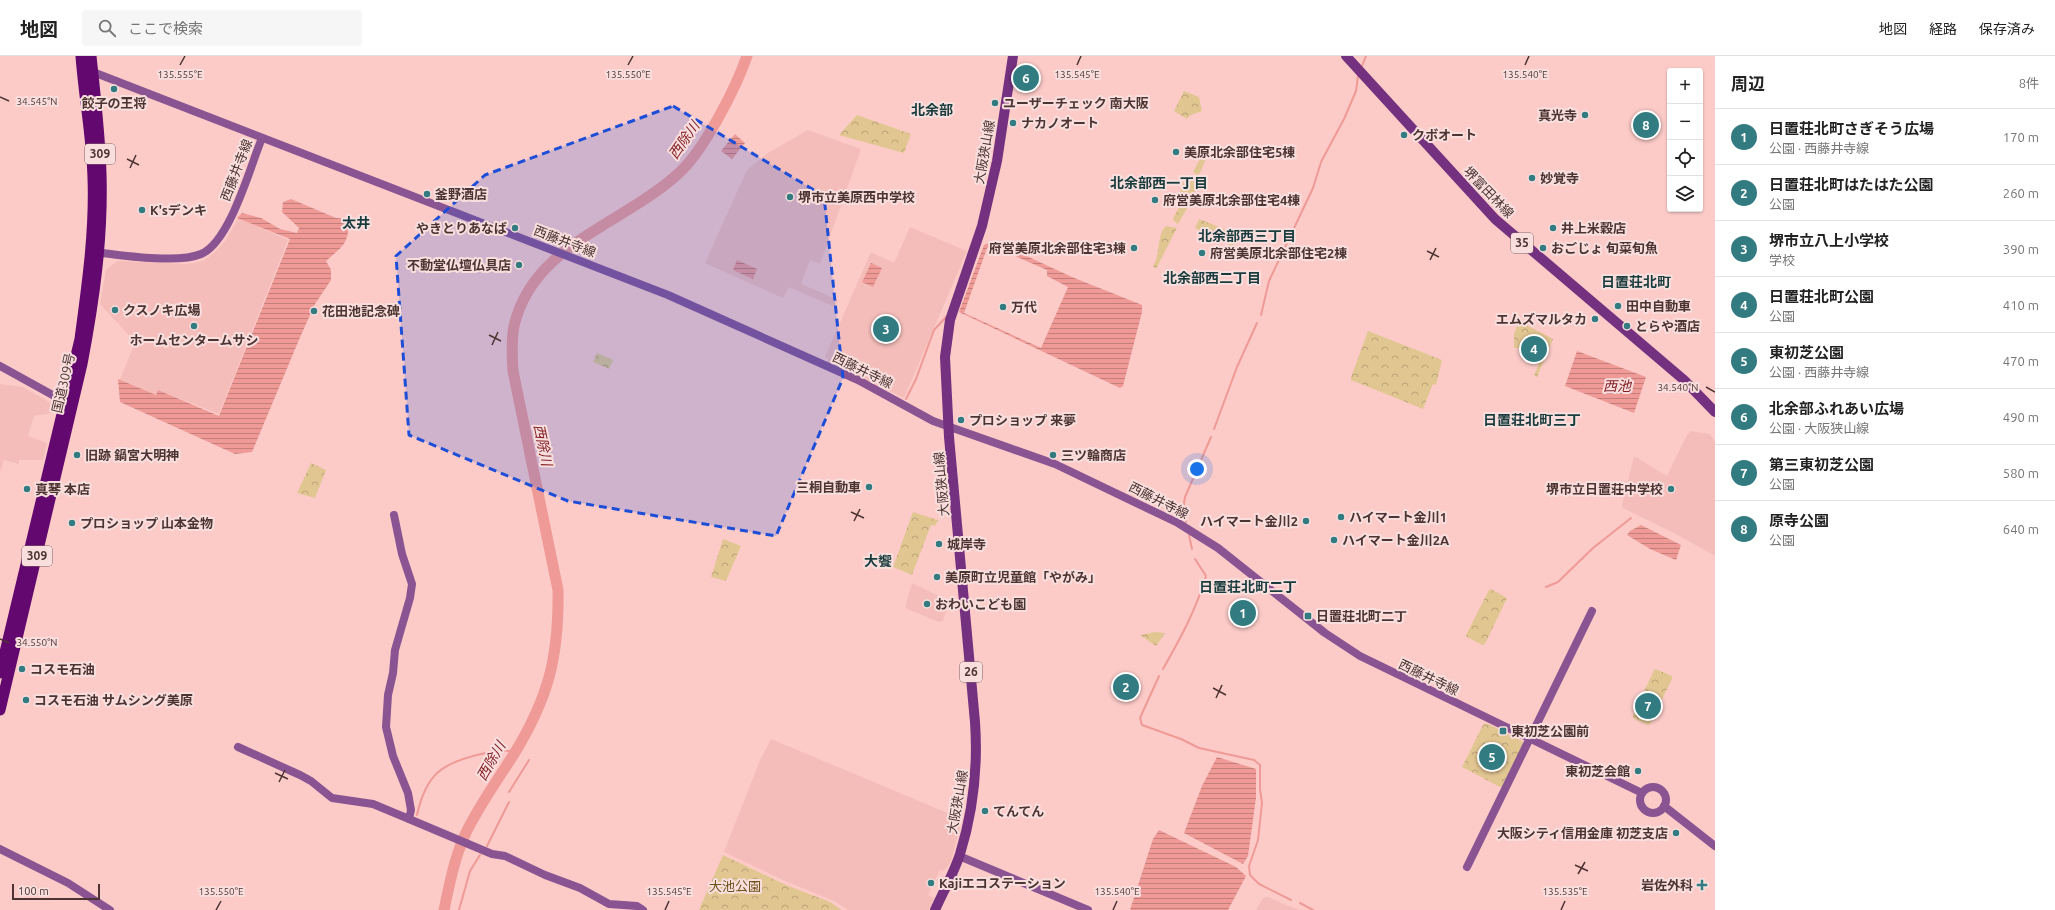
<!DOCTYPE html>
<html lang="ja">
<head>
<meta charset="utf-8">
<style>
  body { margin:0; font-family:Ubuntu,"Noto Sans JP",sans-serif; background:#f6f6f6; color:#222 }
  .controls { position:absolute; right:12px; top:12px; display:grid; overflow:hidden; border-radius:4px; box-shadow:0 1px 3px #0004 }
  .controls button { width:36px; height:36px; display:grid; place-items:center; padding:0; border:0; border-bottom:1px solid #e0e0e0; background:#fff; color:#222; font:20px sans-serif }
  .scale { position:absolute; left:12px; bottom:10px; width:88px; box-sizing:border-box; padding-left:4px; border:2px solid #4c3432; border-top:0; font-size:11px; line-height:14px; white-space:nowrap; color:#4c3432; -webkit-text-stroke:3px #f8dfde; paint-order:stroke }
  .you { position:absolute; left:1197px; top:413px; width:14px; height:14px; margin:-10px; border:3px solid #fff; border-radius:50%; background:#1a73e8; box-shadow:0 0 0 6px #1a73e833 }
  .badge { display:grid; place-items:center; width:26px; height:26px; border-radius:50%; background:#327b80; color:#fff; font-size:13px; font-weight:700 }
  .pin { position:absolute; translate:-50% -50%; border:2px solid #fff; box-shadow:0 1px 4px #0006 }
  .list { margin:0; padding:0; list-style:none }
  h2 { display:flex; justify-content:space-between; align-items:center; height:52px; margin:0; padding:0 16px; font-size:17px }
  h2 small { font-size:13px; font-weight:400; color:#767676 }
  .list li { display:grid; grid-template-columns:26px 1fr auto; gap:12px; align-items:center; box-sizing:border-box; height:56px; padding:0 16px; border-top:1px solid #e0e0e0 }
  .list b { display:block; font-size:15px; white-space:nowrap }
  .list p { margin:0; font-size:13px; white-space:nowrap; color:#767676 }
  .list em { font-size:13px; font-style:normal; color:#767676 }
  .icon { flex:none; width:22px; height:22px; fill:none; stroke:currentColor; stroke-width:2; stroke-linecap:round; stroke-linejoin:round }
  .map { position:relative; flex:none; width:1715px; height:854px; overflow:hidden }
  header { display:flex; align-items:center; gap:24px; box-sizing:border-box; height:56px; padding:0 20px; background:#fff; border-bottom:1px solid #e0e0e0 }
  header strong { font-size:19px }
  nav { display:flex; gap:22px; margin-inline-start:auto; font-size:14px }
  .search { width:280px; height:36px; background:#f6f6f6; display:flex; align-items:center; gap:10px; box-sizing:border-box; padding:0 14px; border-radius:4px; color:#767676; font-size:15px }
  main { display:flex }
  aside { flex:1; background:#fff }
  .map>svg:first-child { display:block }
  .built { fill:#f4bdb9 }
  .park { fill:url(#park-crowns) }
  .water { fill:url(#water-rules); fill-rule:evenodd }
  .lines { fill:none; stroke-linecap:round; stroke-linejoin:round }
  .stream { stroke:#ef9a96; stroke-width:2 }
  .river { stroke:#ef9a96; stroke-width:11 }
  .secondary { stroke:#895491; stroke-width:8 }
  .primary { stroke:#74317f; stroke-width:10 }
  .highway { stroke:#62086e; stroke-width:11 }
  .marked { fill:#1d4ed8; fill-opacity:0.2; stroke:#1d4ed8; stroke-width:3; stroke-dasharray:8 5; stroke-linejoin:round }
  .ticks { fill:none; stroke:#4c3432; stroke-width:1.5 }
  .poi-dot { fill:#327b80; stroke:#f8dfde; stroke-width:1.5 }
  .labels { text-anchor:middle; stroke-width:4; stroke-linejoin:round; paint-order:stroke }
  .shield { fill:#f8dfde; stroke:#806766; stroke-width:1 }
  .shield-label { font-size:12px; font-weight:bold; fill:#4c3432 }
  .poi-label { font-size:13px; font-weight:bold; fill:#4c3432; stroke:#f8dfde; text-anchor:start }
  .street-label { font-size:13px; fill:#4c3432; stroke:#f8dfde }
  .park-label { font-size:13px; fill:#6c5119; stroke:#f8dfde }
  .neighbourhood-label { font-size:14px; font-weight:bold; fill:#183b3d; stroke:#f8dfde }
  .water-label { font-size:14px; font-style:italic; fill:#852228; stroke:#f8dfde }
  .ticks-label { font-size:10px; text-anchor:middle; fill:#4c3432; stroke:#f8dfde; stroke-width:4; stroke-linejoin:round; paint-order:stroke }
</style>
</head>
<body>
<header>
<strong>地図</strong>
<div class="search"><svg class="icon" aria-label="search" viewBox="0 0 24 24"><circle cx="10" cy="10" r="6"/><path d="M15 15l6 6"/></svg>ここで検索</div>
<nav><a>地図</a><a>経路</a><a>保存済み</a></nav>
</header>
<main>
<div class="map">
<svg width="1715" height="854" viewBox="0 0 1715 854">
  <defs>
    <pattern id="park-crowns" width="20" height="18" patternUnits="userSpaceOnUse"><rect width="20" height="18" fill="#e2c692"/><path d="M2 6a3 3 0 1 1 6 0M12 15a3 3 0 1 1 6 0" fill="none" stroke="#b9a278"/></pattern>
    <pattern id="water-rules" width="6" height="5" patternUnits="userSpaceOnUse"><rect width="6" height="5" fill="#ef9a96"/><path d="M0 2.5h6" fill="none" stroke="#c47e7b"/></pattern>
  </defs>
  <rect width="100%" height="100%" fill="#fccbc8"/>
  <g class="built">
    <polygon points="808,74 861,93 820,208 810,204 801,228 838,244 835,251 789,231 783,242 705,207 747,114 768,97"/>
    <polygon points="238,162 288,184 219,358 158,334 156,339 120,324 135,286 100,248 106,214 117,205 187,208 203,205 214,197 226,184"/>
    <polygon points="910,171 967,195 904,342 827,306 828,303 825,301 871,196 894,207"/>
    <polygon points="0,328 23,331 51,347 53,351 52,357 34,360 28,380 47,387 43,404 19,404 19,408 4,404 0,416"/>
    <polygon points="1691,375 1710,378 1715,386 1715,500 1676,478 1623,452 1622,449 1634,400 1667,420 1687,379"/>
    <polygon points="912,527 949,545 943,565 939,566 905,552"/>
    <polygon points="771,683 962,763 951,806 944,815 940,814 928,839 934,842 929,854 848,854 834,845 785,825 724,796 760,704"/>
    <polygon points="1268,841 1286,849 1300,854 1256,854 1263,842"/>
  </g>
  <g class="park">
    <polygon points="1184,35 1199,41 1202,55 1189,60 1187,63 1174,55"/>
    <polygon points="1638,57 1661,65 1654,80 1649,81 1631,73"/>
    <polygon points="857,59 911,78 904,97 839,79"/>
    <polygon points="1201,91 1209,95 1200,117 1197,119 1193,116 1200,103"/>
    <path d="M1190,121l9,5 -9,21 -12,21 -5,-4c0,-4 4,-7 5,-11 4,-12 -1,-25 12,-32z"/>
    <path d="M1199,163l40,16 -7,14c-6,-11 -25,-16 -37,-21z"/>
    <path d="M1166,170l11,2 -21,41 -3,-3c8,-12 3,-31 13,-40z"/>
    <polygon points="1519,265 1553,283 1537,321 1534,320 1541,302 1520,294 1519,292 1514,292 1514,278"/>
    <polygon points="1368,275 1442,304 1436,329 1433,328 1423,353 1351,324 1351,321"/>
    <polygon points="597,297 613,304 609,313 593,306"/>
    <polygon points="311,407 326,414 315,442 297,437"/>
    <polygon points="913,456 938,464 935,470 931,469 912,519 893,511"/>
    <polygon points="723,483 741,490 726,525 711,521"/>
    <polygon points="1491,533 1507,542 1485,588 1482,589 1467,581 1466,579 1489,534"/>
    <polygon points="1155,576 1165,577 1156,590 1140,579"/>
    <polygon points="1656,613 1672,620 1672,623 1650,668 1648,669 1633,662 1633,659 1654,614"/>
    <polygon points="1486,667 1522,685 1523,688 1503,730 1500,731 1462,711 1483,669"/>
    <polygon points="723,799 786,829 830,846 842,854 699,854"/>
  </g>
  <g class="water">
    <polygon points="735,78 745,87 732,103 721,95"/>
    <path d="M291,143l45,19 12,1c2,24 -5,27 -22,42l5,9v10l-16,24 -14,31 -49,117 -17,2 -115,-52 -2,-23 38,16 2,-5 61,26 71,-177 -53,-21 5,-5 19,5 19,11 17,4 2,-5 -17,-16 1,-10z"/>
    <path d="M994,185l78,36 70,28v7l-19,74 -3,2 -161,-76 25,-67zM992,190l55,24v6l21,11 -27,61 -77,-35 23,-65z"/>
    <polygon points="737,204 757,213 753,223 733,214"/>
    <polygon points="871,207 882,212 873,231 862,226"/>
    <polygon points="1577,295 1646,321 1634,357 1565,330"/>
    <polygon points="1641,469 1681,489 1676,504 1650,493 1627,479 1630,475"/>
    <polygon points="1217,701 1256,713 1256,742 1248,800 1243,808 1184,777 1202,730"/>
    <polygon points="1159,774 1236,811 1246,820 1228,854 1130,854 1153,783"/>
  </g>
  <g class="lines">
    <g class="stream">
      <polyline points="1362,10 1366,0"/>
      <polyline points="1261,259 1269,225 1313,132 1321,106 1344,63 1356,35 1358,20"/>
      <polyline points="906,343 916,323 934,274 947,260"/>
      <polyline points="1214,373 1237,311 1257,267"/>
      <polyline points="1186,466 1184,448 1185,441 1211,381"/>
      <polyline points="1189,479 1192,493"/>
      <polyline points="1546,531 1558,526 1593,492 1631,462"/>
      <path d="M1163,613c17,-30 33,-59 43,-93l-11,-17"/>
      <polyline points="1159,620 1140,662 1142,669 1181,683 1199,692 1254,704 1260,709 1260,733 1262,747 1258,784 1249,810 1250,819 1259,828 1291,844"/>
      <polyline points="509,736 529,704"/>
      <path d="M417,759c9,-41 25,-52 64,-61 11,-2 23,-5 34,-2"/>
      <polyline points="487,790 509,746"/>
      <polyline points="1300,847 1313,854"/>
      <polyline points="459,854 470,815 480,799"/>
    </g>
    <path class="river" d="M444,854c5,-24 10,-50 20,-73 13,-29 33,-56 50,-83 35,-57 45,-98 44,-164l-45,-219c-1,-15 -2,-30 1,-45 19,-83 112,-102 167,-155 24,-23 55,-83 66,-115"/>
    <g class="secondary">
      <polyline points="93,16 668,239 858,324 933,365 1055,408 1178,467 1218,492 1325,577 1360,600 1642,737"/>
      <path d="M95,196c25,3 83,12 106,2 29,-12 49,-87 61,-116"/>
      <polyline points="0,310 58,342 70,344"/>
      <polyline points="394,459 402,498 412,528 410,542 395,594 393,617 388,639 386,671 393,700 408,737 411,754 409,763 492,798 505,800 545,819 580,832 609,848 637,850 643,854"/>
      <polyline points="238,691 300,719 311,725 332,742 373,748 409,763"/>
      <circle cx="1653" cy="744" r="13"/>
      <polyline points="1664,750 1715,790"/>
      <polyline points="0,793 68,827 110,854"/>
      <polyline points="959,800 1088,854"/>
      <polyline points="1467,811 1592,555"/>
    </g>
    <g class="primary">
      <polyline points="1346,0 1495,163 1684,324 1715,356"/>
      <path d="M935,854c8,-18 19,-37 25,-56 13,-42 18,-88 15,-132l-26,-285 -4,-80 5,-37 32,-94 15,-65 16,-105"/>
    </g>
    <g class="highway">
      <path d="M0,617l80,-334c7,-53 15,-107 13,-161 -1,-41 -9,-81 -12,-122"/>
      <path d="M0,654l82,-346c12,-63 21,-126 19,-190 -1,-39 -6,-79 -10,-118"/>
    </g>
  </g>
  <path class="marked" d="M673,50l151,90 19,182 -67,158 -208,-35 -159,-66 -13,-179 89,-81z"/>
  <path class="ticks" d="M180,9l5,-9M628,9l5,-9M1077,9l4,-9M1525,9l4,-9M0,41l9,4M127,103l12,6M130,112l6,-13M1427,195l12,6M1430,204l6,-12M489,279l12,6M492,289l6,-13M1706,331l9,5M851,456l13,6M854,465l6,-12M0,583l9,4M1213,632l13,7M1216,642l6,-13M275,717l13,6M279,726l6,-12M1575,809l13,6M1578,818l7,-12M216,854l5,-9M665,854l4,-9M1113,854l4,-9M1561,854l4,-9"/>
  <g class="poi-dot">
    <circle cx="114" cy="33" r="4"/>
    <circle cx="995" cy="47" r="4"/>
    <circle cx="1585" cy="59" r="4"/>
    <circle cx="1013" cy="67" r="4"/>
    <circle cx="1404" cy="79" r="4"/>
    <circle cx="1176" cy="96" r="4"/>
    <circle cx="1532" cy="122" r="4"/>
    <circle cx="427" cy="138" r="4"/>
    <circle cx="790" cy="141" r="4"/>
    <circle cx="1155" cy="144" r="4"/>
    <circle cx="142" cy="154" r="4"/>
    <circle cx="515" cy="172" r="4"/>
    <circle cx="1553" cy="172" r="4"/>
    <circle cx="1134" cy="192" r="4"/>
    <circle cx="1543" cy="192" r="4"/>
    <circle cx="1202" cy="197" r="4"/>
    <circle cx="519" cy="209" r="4"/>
    <circle cx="1618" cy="250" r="4"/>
    <circle cx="1003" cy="251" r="4"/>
    <circle cx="115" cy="254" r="4"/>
    <circle cx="314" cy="255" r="4"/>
    <circle cx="1595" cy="263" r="4"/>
    <circle cx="194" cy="270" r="4"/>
    <circle cx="1627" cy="270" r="4"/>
    <circle cx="961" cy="364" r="4"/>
    <circle cx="77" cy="399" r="4"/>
    <circle cx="1053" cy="399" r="4"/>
    <circle cx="869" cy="431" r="4"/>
    <circle cx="27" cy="433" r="4"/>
    <circle cx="1671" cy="433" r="4"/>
    <circle cx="1341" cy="461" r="4"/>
    <circle cx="1306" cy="465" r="4"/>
    <circle cx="72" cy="467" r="4"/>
    <circle cx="1334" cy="484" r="4"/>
    <circle cx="939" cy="488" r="4"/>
    <circle cx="937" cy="521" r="4"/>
    <circle cx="927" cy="548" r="4"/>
    <rect x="1304" y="556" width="8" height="8" rx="2"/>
    <circle cx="22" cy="613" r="4"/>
    <circle cx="26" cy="644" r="4"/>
    <rect x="1499" y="671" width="8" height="8" rx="2"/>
    <circle cx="1638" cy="715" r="4"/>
    <circle cx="985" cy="755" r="4"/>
    <circle cx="1676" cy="777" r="4"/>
    <circle cx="931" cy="827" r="4"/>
    <path d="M1700 823h4v4h4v4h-4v4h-4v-4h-4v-4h4z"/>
  </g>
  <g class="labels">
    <g class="shield">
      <rect x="85" y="88" width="30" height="20" rx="3"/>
      <rect x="1511" y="177" width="22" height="20" rx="3"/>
      <rect x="22" y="490" width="30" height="20" rx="3"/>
      <rect x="960" y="606" width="22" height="20" rx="3"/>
    </g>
    <g class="shield-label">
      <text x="100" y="102">309</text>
      <text x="1522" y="191">35</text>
      <text x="37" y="504">309</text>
      <text x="971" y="620">26</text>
    </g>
    <g class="poi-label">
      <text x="114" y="52" text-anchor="middle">餃子の王将</text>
      <text x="1003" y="52">ユーザーチェック 南大阪</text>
      <text x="1577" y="64" text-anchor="end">真光寺</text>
      <text x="1021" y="72">ナカノオート</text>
      <text x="1412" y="84">クボオート</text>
      <text x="1184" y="101">美原北余部住宅5棟</text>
      <text x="1540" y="127">妙覚寺</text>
      <text x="435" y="143">釜野酒店</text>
      <text x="798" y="146">堺市立美原西中学校</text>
      <text x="1163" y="149">府営美原北余部住宅4棟</text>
      <text x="150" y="159">K'sデンキ</text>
      <text x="507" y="177" text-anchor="end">やきとりあなば</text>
      <text x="1561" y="177">井上米穀店</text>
      <text x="1126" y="197" text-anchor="end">府営美原北余部住宅3棟</text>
      <text x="1551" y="197">おごじょ 旬菜旬魚</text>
      <text x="1210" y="202">府営美原北余部住宅2棟</text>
      <text x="511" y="214" text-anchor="end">不動堂仏壇仏具店</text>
      <text x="1626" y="255">田中自動車</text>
      <text x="1011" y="256">万代</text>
      <text x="123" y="259">クスノキ広場</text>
      <text x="322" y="260">花田池記念碑</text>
      <text x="1587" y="268" text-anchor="end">エムズマルタカ</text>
      <text x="1635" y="275">とらや酒店</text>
      <text x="194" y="289" text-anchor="middle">ホームセンタームサシ</text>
      <text x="969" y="369">プロショップ 来夢</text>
      <text x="85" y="404">旧跡 鍋宮大明神</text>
      <text x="1061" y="404">三ツ輪商店</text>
      <text x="861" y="436" text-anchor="end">三桐自動車</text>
      <text x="35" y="438">真琴 本店</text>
      <text x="1663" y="438" text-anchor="end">堺市立日置荘中学校</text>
      <text x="1349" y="466">ハイマート金川1</text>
      <text x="1298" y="470" text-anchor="end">ハイマート金川2</text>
      <text x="80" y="472">プロショップ 山本金物</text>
      <text x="1342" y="489">ハイマート金川2A</text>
      <text x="947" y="493">城岸寺</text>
      <text x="945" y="526">美原町立児童館「やがみ」</text>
      <text x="935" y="553">おわいこども園</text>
      <text x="1316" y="565">日置荘北町二丁</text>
      <text x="30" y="618">コスモ石油</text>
      <text x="34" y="649">コスモ石油 サムシング美原</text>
      <text x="1511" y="680">東初芝公園前</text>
      <text x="1630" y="720" text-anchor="end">東初芝会館</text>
      <text x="993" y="760">てんてん</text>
      <text x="1668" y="782" text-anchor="end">大阪シティ信用金庫 初芝支店</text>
      <text x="939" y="832">Kajiエコステーション</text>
      <text x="1693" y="834" text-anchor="end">岩佐外科</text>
    </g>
    <g class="street-label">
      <text transform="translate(984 96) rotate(-80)" y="5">大阪狭山線</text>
      <text transform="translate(236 114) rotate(-69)" y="5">西藤井寺線</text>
      <text transform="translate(1489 136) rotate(46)" y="5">堺富田林線</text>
      <text transform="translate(565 185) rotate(21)" y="5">西藤井寺線</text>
      <text transform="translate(863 314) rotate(26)" y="5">西藤井寺線</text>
      <text transform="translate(63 327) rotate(-77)" y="5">国道309号</text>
      <text transform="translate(941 428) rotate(-95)" y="5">大阪狭山線</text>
      <text transform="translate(1159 444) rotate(27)" y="5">西藤井寺線</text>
      <text transform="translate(1429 621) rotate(26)" y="5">西藤井寺線</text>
      <text transform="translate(957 746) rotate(-80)" y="5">大阪狭山線</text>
    </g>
    <g class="park-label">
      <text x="735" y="835">大池公園</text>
    </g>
    <g class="neighbourhood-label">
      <text x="932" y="59">北余部</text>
      <text x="1159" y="132">北余部西一丁目</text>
      <text x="356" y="172">太井</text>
      <text x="1247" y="185">北余部西三丁目</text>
      <text x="1212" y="227">北余部西二丁目</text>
      <text x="1636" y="231">日置荘北町</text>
      <text x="1532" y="369">日置荘北町三丁</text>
      <text x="878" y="510">大饗</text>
      <text x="1248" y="536">日置荘北町二丁</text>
    </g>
    <g class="water-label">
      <text transform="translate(684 84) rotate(-55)" y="5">西除川</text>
      <text x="1617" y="335">西池</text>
      <text transform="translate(543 389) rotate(78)" y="5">西除川</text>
      <text transform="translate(491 705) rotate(-60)" y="5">西除川</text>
    </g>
  </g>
  <g class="ticks-label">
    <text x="180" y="22">135.555°E</text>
    <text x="628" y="22">135.550°E</text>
    <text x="1077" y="22">135.545°E</text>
    <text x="1525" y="22">135.540°E</text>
    <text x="37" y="49">34.545°N</text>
    <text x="1678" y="335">34.540°N</text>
    <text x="37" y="590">34.550°N</text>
    <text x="221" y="839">135.550°E</text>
    <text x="669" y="839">135.545°E</text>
    <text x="1117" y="839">135.540°E</text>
    <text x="1565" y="839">135.535°E</text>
  </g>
</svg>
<div class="controls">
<button>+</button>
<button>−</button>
<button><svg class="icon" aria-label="locate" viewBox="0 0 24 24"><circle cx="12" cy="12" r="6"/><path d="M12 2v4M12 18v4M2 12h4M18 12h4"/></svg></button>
<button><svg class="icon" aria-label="layers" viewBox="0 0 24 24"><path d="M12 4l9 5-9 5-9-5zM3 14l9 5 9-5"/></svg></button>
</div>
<div class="scale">100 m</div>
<div class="you"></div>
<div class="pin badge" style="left:1243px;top:557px">1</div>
<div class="pin badge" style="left:1126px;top:631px">2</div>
<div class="pin badge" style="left:886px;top:273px">3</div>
<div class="pin badge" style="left:1534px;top:293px">4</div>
<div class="pin badge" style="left:1492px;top:701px">5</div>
<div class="pin badge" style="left:1026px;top:22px">6</div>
<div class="pin badge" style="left:1648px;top:650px">7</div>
<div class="pin badge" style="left:1646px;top:69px">8</div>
</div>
<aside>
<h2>周辺<small>8件</small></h2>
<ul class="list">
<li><span class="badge">1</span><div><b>日置荘北町さぎそう広場</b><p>公園 · 西藤井寺線</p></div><em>170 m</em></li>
<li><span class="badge">2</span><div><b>日置荘北町はたはた公園</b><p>公園</p></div><em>260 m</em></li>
<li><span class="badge">3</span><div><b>堺市立八上小学校</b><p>学校</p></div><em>390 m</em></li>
<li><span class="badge">4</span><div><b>日置荘北町公園</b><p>公園</p></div><em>410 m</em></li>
<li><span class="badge">5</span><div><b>東初芝公園</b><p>公園 · 西藤井寺線</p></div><em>470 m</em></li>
<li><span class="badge">6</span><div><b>北余部ふれあい広場</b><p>公園 · 大阪狭山線</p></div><em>490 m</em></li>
<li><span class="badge">7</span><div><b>第三東初芝公園</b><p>公園</p></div><em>580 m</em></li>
<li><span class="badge">8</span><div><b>原寺公園</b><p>公園</p></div><em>640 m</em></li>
</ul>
</aside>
</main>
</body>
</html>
